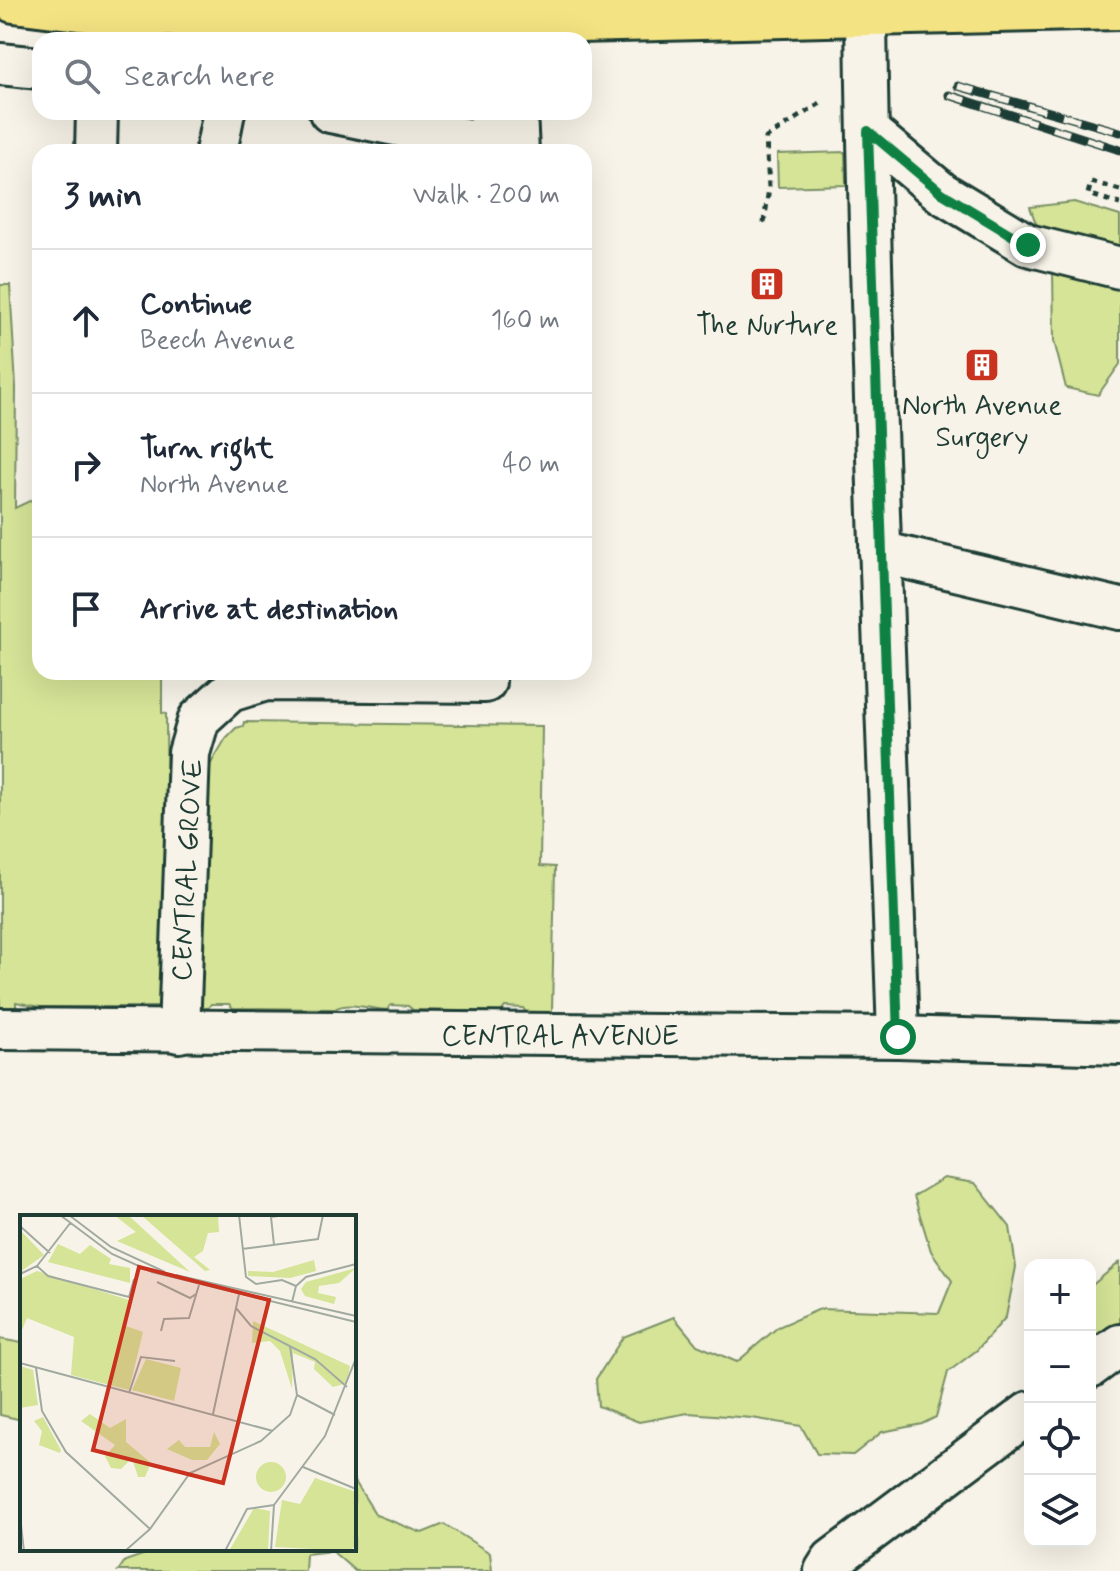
<!DOCTYPE html>
<html lang="en">
<head>
<meta charset="utf-8">
<style>
  body { margin:0; font-family:Mynerve,sans-serif; background:#f6f6f7; color:#1f2937 }
  .controls { position:absolute; right:24px; bottom:24px; display:grid; overflow:hidden; border-radius:16px; box-shadow:0 8px 32px #0002 }
  .controls button { width:72px; height:72px; display:grid; place-items:center; padding:0; border:0; border-bottom:2px solid #e0e1e3; background:#fff; color:#1f2937; font:40px sans-serif }
  .stop { position:absolute; width:24px; height:24px; margin:-18px; border:6px solid #0b8043; border-radius:50%; background:#fff }
  .stop.end { background:#0b8043; border-color:#fff; box-shadow:0 2px 8px #0008 }
  .list { margin:0; padding:0; list-style:none }
  h2 { display:flex; justify-content:space-between; align-items:center; height:104px; margin:0; padding:0 32px; font-size:34px }
  h2 small { font-size:26px; font-weight:400; color:#747a83 }
  .list li { display:grid; grid-template-columns:52px 1fr auto; gap:24px; align-items:center; box-sizing:border-box; height:144px; padding:0 32px; border-top:2px solid #e0e1e3 }
  .list b { display:block; font-size:30px; white-space:nowrap }
  .list p { margin:0; font-size:26px; white-space:nowrap; color:#747a83 }
  .list em { font-size:26px; font-style:normal; color:#747a83 }
  .icon { flex:none; width:44px; height:44px; fill:none; stroke:currentColor; stroke-width:2; stroke-linecap:round; stroke-linejoin:round }
  .map { position:relative; flex:none; width:1120px; height:1571px; overflow:hidden }
  .search { position:absolute; background:#fff; box-shadow:0 8px 32px #0002; left:32px; top:32px; width:560px; height:88px; display:flex; align-items:center; gap:20px; box-sizing:border-box; padding:0 28px; border-radius:24px; color:#747a83; font-size:30px }
  .panel { position:absolute; background:#fff; box-shadow:0 8px 32px #0002; left:32px; top:144px; width:560px; height:536px; border-radius:24px }
  .map>svg:first-child { display:block }
  .green { fill:#d5e497; stroke:#7a9066; stroke-width:2 }
  .lines { fill:none; stroke-linecap:round; stroke-linejoin:round }
  .minor-casing { stroke:#1f3d34; stroke-width:46 }
  .major-casing { stroke:#1f3d34; stroke-width:50 }
  .path { stroke:#1f3d34; stroke-width:5; stroke-dasharray:6 6; stroke-linecap:butt }
  .minor { stroke:#f7f3e8; stroke-width:40 }
  .major { stroke:#f4e382; stroke-width:44 }
  .rail-casing { stroke:#1f3d34; stroke-width:9 }
  .rail { stroke:#f7f3e8; stroke-width:6; stroke-dasharray:18; stroke-linecap:butt }
  .route { stroke:#0b8043; stroke-width:10 }
  .labels { text-anchor:middle; stroke-width:6; stroke-linejoin:round; paint-order:stroke }
  .poi-label { font-size:28px; fill:#1f3d34; stroke:#f7f3e8 }
  .street-label { font-size:28px; fill:#1f3d34; stroke:#f7f3e8 }
  .inset-road { fill:none; stroke:#a1aaa0; stroke-width:2 }
  .view { fill:#c8321e; fill-opacity:0.15; stroke:#c8321e; stroke-width:4 }
  .inset-edge { fill:none; stroke:#1f3d34; stroke-width:4 }
</style>
</head>
<body>
<div class="map">
<svg width="1120" height="1571" viewBox="0 0 1120 1571">
  <rect width="100%" height="100%" fill="#f7f3e8"/>
  <filter id="ink" filterUnits="userSpaceOnUse"><feTurbulence type="fractalNoise" baseFrequency=".0125" numOctaves="2"/><feDisplacementMap in="SourceGraphic" scale="16" xChannelSelector="R" yChannelSelector="G"/><feConvolveMatrix kernelMatrix="1 2 1 2 8 2 1 2 1" color-interpolation-filters="sRGB"/></filter>
  <g filter="url(#ink)">
    <g class="green">
      <polygon points="845,152 846,185 778,187 777,154"/>
      <polygon points="1074,202 1120,216 1120,364 1098,395 1066,388 1054,341 1053,270 1030,207"/>
      <polygon points="0,285 10,285 16,387 15,508 40,496 40,672 166,672 162,680 162,713 166,714 168,1007 40,1007 16,1002 16,1007 0,1007"/>
      <path d="M244,722l298,4 -2,140 15,1 -3,145h-26l-3,-4 -18,-1 -4,5 -88,-2 -5,-4 -17,-1 -4,5c-16,-1 -40,-9 -52,-1l-102,-1 -4,-4h-18l-3,4h-10l7,-202 5,-41 16,-27 10,-10 7,-2z"/>
      <polygon points="944,1178 975,1183 1010,1227 1016,1267 1006,1317 977,1350 948,1372 936,1417 922,1424 882,1432 853,1455 817,1454 801,1426 752,1418 688,1413 639,1422 598,1406 596,1379 623,1337 674,1317 697,1345 737,1362 778,1327 820,1309 939,1313 952,1281 931,1251 914,1196"/>
      <polygon points="1120,1262 1120,1327 1090,1347 1090,1287"/>
      <polygon points="0,1339 22,1343 22,1420 0,1415"/>
      <polygon points="354,1480 376,1515 422,1533 444,1524 490,1553 492,1571 355,1571 332,1551 306,1554 305,1571 118,1571 125,1561 160,1549 354,1549"/>
    </g>
    <g class="lines">
      <g class="minor-casing">
        <g id="minor">
          <path d="M866,14c4,341 21,682 32,1023"/>
          <polyline points="0,64 40,68"/>
          <polyline points="330,112 475,141 498,123 505,112"/>
          <polyline points="516,112 518,152"/>
          <polyline points="868,131 942,193 1028,245 1120,268"/>
          <polyline points="96,152 97,112"/>
          <polyline points="216,152 224,112"/>
          <polyline points="880,552 1120,609"/>
          <polyline points="0,1029 898,1037 1120,1044"/>
          <polyline points="179,1032 189,753 199,719 230,691 266,680 485,682"/>
          <polyline points="1090,1367 1120,1345"/>
          <polyline points="825,1571 832,1560 1030,1412"/>
        </g>
      </g>
      <g class="major-casing">
        <polyline id="major" points="14,0 119,13 578,20 1120,7"/>
      </g>
      <g class="path">
        <polyline points="1120,190 1091,182 1088,194 1120,204"/>
        <polyline points="764,223 769,188 766,138 825,100"/>
      </g>
      <use href="#minor" class="minor"/>
      <use href="#major" class="major"/>
      <g class="rail-casing">
        <g id="rail">
          <polyline points="958,86 1120,132"/>
          <polyline points="949,95 1120,150"/>
        </g>
      </g>
      <use href="#rail" class="rail"/>
    </g>
  </g>
  <g class="lines" filter="url(#ink)">
    <polyline class="route" points="898,1037 868,131 942,193 1028,245"/>
  </g>
  <defs>
    <g id="building-square" transform="scale(1.8)"><rect x="-9" y="-9" width="18" height="18" rx="4" fill="#c8321e" stroke="#f7f3e8"/><path d="M-4-6H4V6H1V3H-1V6H-4ZM-2.5-4.3h1.7v1.8h-1.7ZM.8-4.3h1.7v1.8H.8ZM-2.5-1h1.7V.8h-1.7ZM.8-1h1.7V.8H.8Z" fill="#fff"/></g>
  </defs>
  <g fill-rule="evenodd">
    <use href="#building-square" x="767" y="284"/>
    <use href="#building-square" x="982" y="365"/>
  </g>
  <g class="labels">
    <g class="poi-label">
      <text x="767" y="334">The Nurture</text>
      <text x="982" y="414">North Avenue<tspan x="982" dy="32">Surgery</tspan></text>
    </g>
    <g class="street-label">
      <text transform="translate(186 870) rotate(-87)" y="10">CENTRAL GROVE</text>
      <text x="560" y="1045">CENTRAL AVENUE</text>
    </g>
  </g>
  <g transform="translate(20 1215)">
    <rect width="336" height="336" fill="#f7f3e8"/>
    <path d="M94,0h14l62,57 -73,-31 19,-9zM121,0h77l1,17 -11,1 -5,18 -9,6 16,13 -5,1zM0,15l24,25 -24,17zM38,29l22,10 10,-9 21,14 -2,5 21,4v15l-82,-21zM294,45l2,11 -26,7 -42,-2v-5l25,1zM336,53l-17,15 -20,3 -1,7 18,4 -2,7 -29,-8 -4,-7 5,-7zM17,56l95,30 -6,25 17,6 -14,58 -58,-15 3,-38 -47,-19 -7,17v-56zM233,106l97,45 -3,17 -14,4 -19,-18 1,-7 -22,-9 -1,36 -12,-38 -10,-10 -18,2zM126,144l35,9 -7,33 -42,-11zM0,151l13,4 5,35 -18,3zM70,199l20,14 16,-9v23l25,21 -6,14h-7l-6,-19 -11,11 -10,-1 -6,-12 10,-11 -34,-24zM23,202l18,33 -1,3 -21,-8 3,-14 -8,-10zM194,217l6,12 -13,16h-15l-25,-11 12,-9 6,7h25zM236 262a15 15 0 1 1 30 0a15 15 0 1 1-30 0ZM295,263l41,14v53l-6,6 -75,-4 7,-47 18,4zM234,293l16,3 -2,40h-39z" fill="#d5e497"/>
    <path class="inset-road" d="M40,0l52,39 40,18 204,50M49,0l42,32 54,25M219,0l7,62 10,7 26,-4 14,6M0,11l30,27M254,30l-3,-28 15,-2M222,34l76,-10 5,-24M17,51l11,10 81,21 5,-18M0,59l17,-8 34,-44M156,60l180,41M137,67l33,16 6,-4M272,87l4,-16 10,-9 50,-13M216,93l15,18 64,33 32,28M141,116l3,-12 25,-1 10,-33M0,148l253,68M16,153l6,43 24,41 84,77M109,178l12,-36 34,4M277,180l38,20M193,199l26,-120M283,252l53,22M0,301l4,35M105,336l25,-22 40,-56 71,-32 29,-26 7,-20 -7,-49M205,336l22,-42 27,-4M251,336l3,-46 51,-69 31,-78"/>
    <path class="view" d="M119,52l130,33 -46,183 -130,-33z"/>
    <rect width="336" height="336" class="inset-edge"/>
  </g>
</svg>
<div class="controls">
<button>+</button>
<button>−</button>
<button><svg class="icon" aria-label="locate" viewBox="0 0 24 24"><circle cx="12" cy="12" r="6"/><path d="M12 2v4M12 18v4M2 12h4M18 12h4"/></svg></button>
<button><svg class="icon" aria-label="layers" viewBox="0 0 24 24"><path d="M12 4l9 5-9 5-9-5zM3 14l9 5 9-5"/></svg></button>
</div>
<div class="stop" style="left:898px;top:1037px"></div>
<div class="stop end" style="left:1028px;top:245px"></div>
<div class="search"><svg class="icon" aria-label="search" viewBox="0 0 24 24"><circle cx="10" cy="10" r="6"/><path d="M15 15l6 6"/></svg>Search here</div>
<section class="panel">
<h2>3 min<small>Walk · 200 m</small></h2>
<ul class="list">
<li><svg class="icon" aria-label="ahead" viewBox="0 0 24 24"><path d="M12 20V5M6 11l6-6 6 6"/></svg><div><b>Continue</b><p>Beech Avenue</p></div><em>160 m</em></li>
<li><svg class="icon" aria-label="right" viewBox="0 0 24 24"><path d="M7 20v-9h11M14 6l5 5-5 5"/></svg><div><b>Turn right</b><p>North Avenue</p></div><em>40 m</em></li>
<li><svg class="icon" aria-label="arrive" viewBox="0 0 24 24"><path d="M6 21V4h12l-3 4 3 4H6"/></svg><div><b>Arrive at destination</b></div></li>
</ul>
</section>
</div>
</body>
</html>
